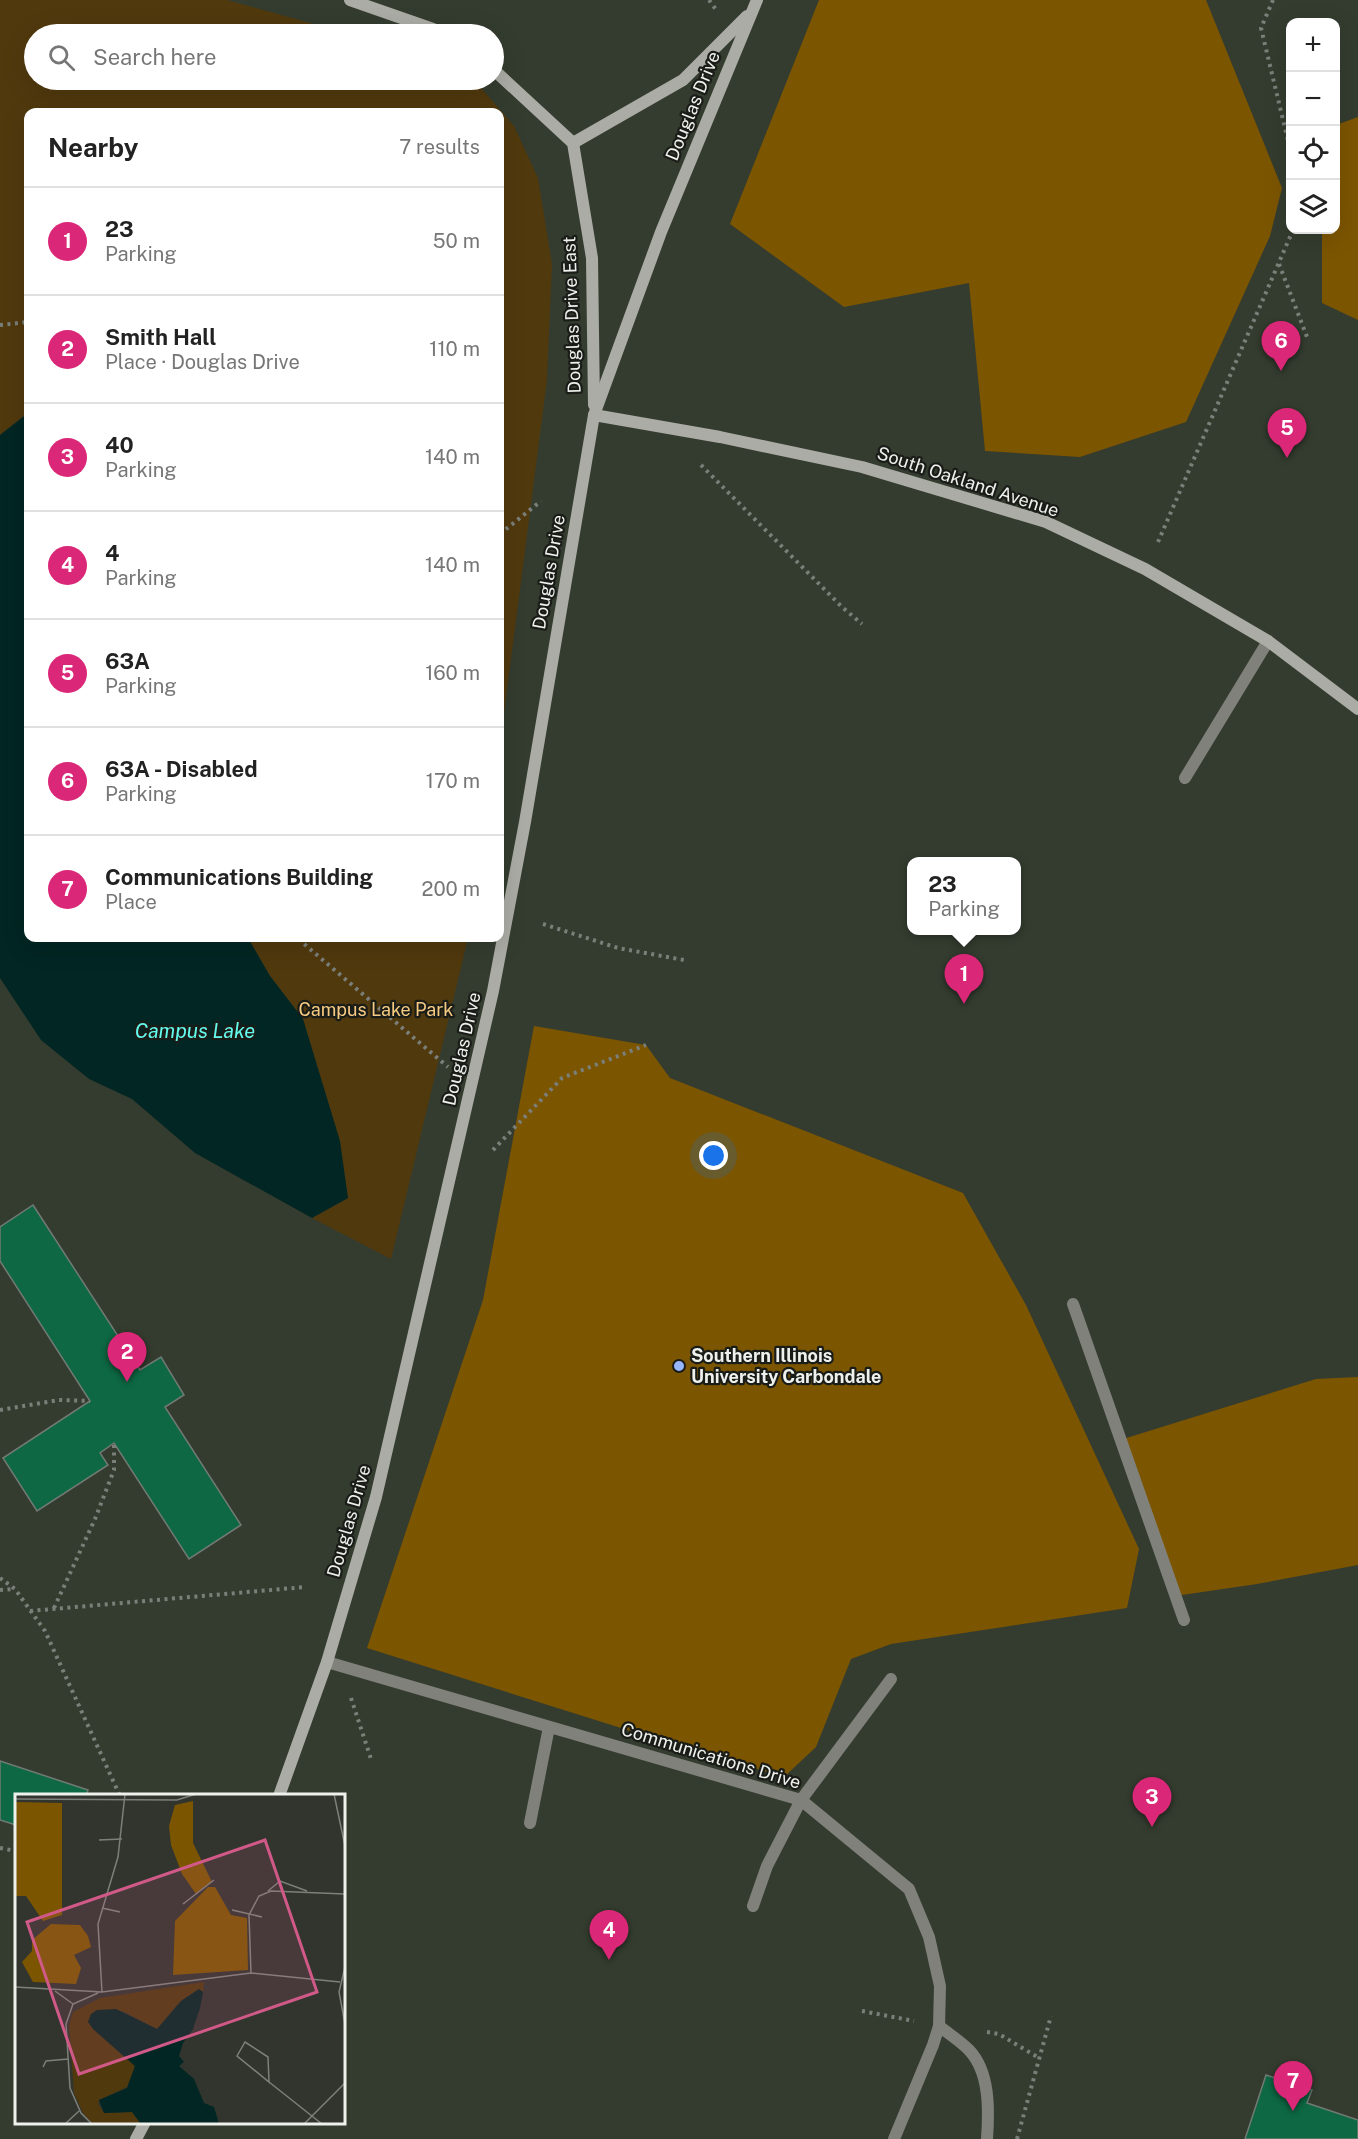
<!DOCTYPE html>
<html lang="en">
<head>
<meta charset="utf-8">
<style>
  body { margin:0; font-family:"Public Sans",sans-serif; background:#f2f2f2; color:#222 }
  .controls { position:absolute; right:18px; top:18px; display:grid; overflow:hidden; border-radius:12px; box-shadow:0 6px 24px #0002 }
  .controls button { width:54px; height:54px; display:grid; place-items:center; padding:0; border:0; border-bottom:2px solid #e0e0e0; background:#fff; color:#222; font:30px sans-serif }
  .you { position:absolute; left:714px; top:1156px; width:21px; height:21px; margin:-15px; border:4px solid #fff; border-radius:50%; background:#1a73e8; box-shadow:0 0 0 9px #1a73e833 }
  .badge { display:grid; place-items:center; width:39px; height:39px; border-radius:50%; background:#db2777; color:#fff; font-size:20px; font-weight:700 }
  .pin { position:absolute; translate:-50% -50px; filter:drop-shadow(0 2px 3px #0008) }
  .pin::after { content:''; position:absolute; top:32px; width:21px; height:18px; background:inherit; clip-path:polygon(0 0,100% 0,50% 100%) }
  .popup { position:absolute; left:907px; top:857px; width:114px; height:78px; box-sizing:border-box; display:grid; place-content:center; border-radius:12px; background:#fff; filter:drop-shadow(0 2px 4px #0005); font-size:20px; white-space:nowrap; color:#767676 }
  .popup b { font-size:22px; color:#222 }
  .popup::after { content:''; position:absolute; left:50%; top:100%; margin-left:-12px; border:12px solid transparent; border-top-color:#fff }
  .list { margin:0; padding:0; list-style:none }
  h2 { display:flex; justify-content:space-between; align-items:center; height:78px; margin:0; padding:0 24px; font-size:26px }
  h2 small { font-size:20px; font-weight:400; color:#767676 }
  .list li { display:grid; grid-template-columns:39px 1fr auto; gap:18px; align-items:center; box-sizing:border-box; height:108px; padding:0 24px; border-top:2px solid #e0e0e0 }
  .list b { display:block; font-size:22px; white-space:nowrap }
  .list p { margin:0; font-size:20px; white-space:nowrap; color:#767676 }
  .list em { font-size:20px; font-style:normal; color:#767676 }
  .icon { flex:none; width:33px; height:33px; fill:none; stroke:currentColor; stroke-width:2; stroke-linecap:round; stroke-linejoin:round }
  .map { position:relative; flex:none; width:1358px; height:2139px; overflow:hidden }
  .search { position:absolute; background:#fff; box-shadow:0 6px 24px #0002; left:24px; top:24px; width:480px; height:66px; display:flex; align-items:center; gap:15px; box-sizing:border-box; padding:0 21px; border-radius:33px; color:#767676; font-size:22px }
  .panel { position:absolute; background:#fff; box-shadow:0 6px 24px #0002; left:24px; top:108px; width:480px; height:834px; border-radius:12px }
  .map>svg:first-child { display:block }
  .built { fill:#343c2f; fill-rule:evenodd }
  .green { fill:#51390e }
  .forest { fill:#7c5500 }
  .water { fill:#022623 }
  .building { fill:#0d6843; stroke:#727a75; stroke-width:1.5 }
  .lines { fill:none; stroke-linecap:round; stroke-linejoin:round }
  .path { stroke:#7b7f79; stroke-width:4; stroke-dasharray:3 4.5; stroke-linecap:butt }
  .lane { stroke:#81817c; stroke-width:12 }
  .street { stroke:#81817c; stroke-width:12 }
  .secondary { stroke:#acaca6; stroke-width:12 }
  .poi-dot { fill:#98b6fd; stroke:#1a1c18; stroke-width:2 }
  .labels { text-anchor:middle; stroke-width:4.5; stroke-linejoin:round; paint-order:stroke }
  .street-label { font-size:18px; fill:#eff1ed; stroke:#1a1c18 }
  .park-label { font-size:18px; fill:#f7ca81; stroke:#1a1c18 }
  .poi-label { font-size:18px; font-weight:bold; fill:#eff1ed; stroke:#1a1c18; text-anchor:start }
  .water-label { font-size:20px; font-style:italic; fill:#62fbec; stroke:#1a1c18 }
  .inset-road { fill:none; stroke:#7d807a; stroke-width:1.5 }
  .view { fill:#d05987; fill-opacity:0.15; stroke:#d05987; stroke-width:3 }
  .inset-edge { fill:none; stroke:#eff1ed; stroke-width:3 }
</style>
</head>
<body>
<div class="map">
<svg width="1358" height="2139" viewBox="0 0 1358 2139">
  <rect width="100%" height="100%" fill="#31352e"/>
  <path class="built" d="M0,0h1358v2139h-1358zM1290,22h46v208h-46zM34,34h460v46h-460zM28,112h472v826h-472zM912,862h104v68h-104zM16,1796h328v326h-328z"/>
  <g class="green">
    <polygon points="0,0 227,0 350,34 34,34 34,80 465,80 482,89 514,126 538,178 552,264 547,380 500,744 500,112 28,112 28,413 0,435"/>
    <polygon points="248,938 468,938 391,1259 312,1218 348,1198 303,1019 270,976"/>
  </g>
  <g class="forest">
    <polygon points="819,0 1206,0 1282,188 1270,236 1186,422 1080,457 985,451 969,283 844,307 730,224"/>
    <polygon points="1358,117 1358,320 1322,303 1322,230 1336,230 1336,125"/>
    <polygon points="534,1026 646,1045 670,1078 963,1193 1026,1305 1139,1549 1127,1608 891,1644 851,1659 816,1747 784,1777 656,1739 367,1648 483,1300"/>
    <polygon points="1358,1377 1358,1565 1257,1584 1175,1596 1120,1440 1316,1379"/>
  </g>
  <polygon class="water" points="28,413 28,938 248,938 270,976 303,1019 340,1141 348,1198 312,1218 195,1153 132,1099 89,1079 41,1040 0,978 0,435"/>
  <g class="building">
    <polygon points="33,1205 140,1370 161,1357 184,1395 165,1407 241,1525 189,1559 114,1443 100,1453 108,1465 37,1511 3,1458 90,1401 0,1261 0,1227"/>
    <polygon points="0,1761 88,1790 86,1796 16,1796 16,1825 0,1820"/>
    <polygon points="1266,2075 1312,2090 1307,2103 1358,2120 1358,2139 1245,2139"/>
  </g>
  <g class="lines">
    <g class="path">
      <polyline points="709,0 717,11"/>
      <polyline points="1273,0 1261,28 1290,149"/>
      <polyline points="1279,264 1307,337"/>
      <polyline points="0,325 28,322"/>
      <polyline points="701,465 842,607 862,624"/>
      <polyline points="500,534 541,501"/>
      <polyline points="1158,542 1293,230"/>
      <polyline points="543,924 618,948 684,960"/>
      <polyline points="300,938 303,943 448,1067"/>
      <polyline points="493,1150 562,1078 646,1045"/>
      <polyline points="0,1410 59,1400 90,1401"/>
      <polyline points="0,1578 15,1589 45,1631 120,1796"/>
      <polyline points="0,1590 14,1589"/>
      <polyline points="54,1608 95,1519 114,1470 114,1443"/>
      <polyline points="30,1611 305,1587"/>
      <polyline points="351,1698 372,1762"/>
      <polyline points="0,1848 16,1851"/>
      <polyline points="862,2011 914,2021"/>
      <polyline points="987,2032 999,2034 1039,2058"/>
      <polyline points="1017,2139 1051,2016"/>
    </g>
    <g class="lane">
      <polyline points="1185,778 1268,641"/>
      <polyline points="530,1823 549,1727"/>
      <polyline points="753,1906 767,1866 801,1800"/>
    </g>
    <g class="street">
      <polyline points="1073,1304 1184,1620"/>
      <polyline points="327,1662 801,1800 909,1889 929,1937 940,1986 939,2026 933,2045 894,2139"/>
      <polyline points="801,1800 891,1679"/>
      <path d="M939,2026c10,8 21,15 30,24 21,22 20,60 18,89"/>
    </g>
    <g class="secondary">
      <polyline points="350,0 433,29 442,34"/>
      <polyline points="494,70 573,143 592,258 594,405"/>
      <polyline points="573,143 683,80 747,16"/>
      <polyline points="594,415 720,437 862,467 1046,522 1145,569 1268,641 1358,709"/>
      <polyline points="279,1796 327,1662 376,1497 493,991 525,822 594,415 661,232 757,0"/>
      <polyline points="136,2139 145,2122"/>
    </g>
  </g>
  <circle class="poi-dot" cx="679" cy="1366" r="6"/>
  <g class="labels">
    <g class="street-label">
      <text transform="translate(693 106) rotate(-68)" y="6">Douglas Drive</text>
      <text transform="translate(572 315) rotate(-92)" y="6">Douglas Drive East</text>
      <text transform="translate(968 482) rotate(18)" y="6">South Oakland Avenue</text>
      <text transform="translate(549 572) rotate(-80)" y="6">Douglas Drive</text>
      <text transform="translate(462 1049) rotate(-77)" y="6">Douglas Drive</text>
      <text transform="translate(349 1521) rotate(-74)" y="6">Douglas Drive</text>
      <text transform="translate(711 1756) rotate(17)" y="6">Communications Drive</text>
    </g>
    <g class="park-label">
      <text x="376" y="1016">Campus Lake Park</text>
    </g>
    <g class="poi-label">
      <text x="691" y="1362">Southern Illinois<tspan x="691" dy="21">University Carbondale</tspan></text>
    </g>
    <g class="water-label">
      <text x="195" y="1038">Campus Lake</text>
    </g>
  </g>
  <g transform="translate(15 1794)">
    <rect width="330" height="330" fill="#31352e"/>
    <path d="M189,188l-1,10 -4,-3 -18,12 -24,28 -35,-18 -29,18 42,37 -8,21 -28,13 -1,4 6,9 28,-1 9,12h-48l-10,-11 -9,-20 -5,-68 4,-13 27,-14z" fill="#51390e"/>
    <path d="M178,7v42l19,39 -16,12 -14,-20 -11,-29 -2,-19 6,-21zM0,8l47,1v112l-19,6 -17,-25h-11zM193,93h7l16,28 16,3 1,52 -75,5 2,-54zM36,130l29,1 8,11 3,11 -17,8 7,13 -5,16 -43,-2 -11,-20 10,-11v-11z" fill="#7c5500"/>
    <path d="M184,195l4,3 -3,16 -7,21 -10,14 -4,13 5,6 -5,4 15,13 10,24 10,4 5,17h-78l-9,-12 -28,1 -5,-13 28,-12 8,-22 -42,-37 -5,-7 3,-8 6,-4 19,-1 41,20 24,-28z" fill="#022623"/>
    <path class="inset-road" d="M319,0l11,52M0,5l162,1 19,-6M84,46l23,-1M253,97l12,-10 27,10M168,110l31,-24M87,114l18,4M217,116l30,7M330,173l-6,25 6,32M236,179l-2,-58 10,-19 12,-5 74,3M0,193l87,5 149,-19 89,9M40,197l18,13M87,198l-4,-68 20,-67 7,-63M230,248l23,15 1,25 -32,-26zM28,273l3,-6 22,-2M254,288l53,42M50,330l14,-13M77,330l-11,-11 -11,-25 -4,-64 7,-20 25,-11M289,330l41,-41"/>
    <path class="view" d="M250,46l52,152 -238,82 -52,-152z"/>
    <rect width="330" height="330" class="inset-edge"/>
  </g>
</svg>
<div class="controls">
<button>+</button>
<button>−</button>
<button><svg class="icon" aria-label="locate" viewBox="0 0 24 24"><circle cx="12" cy="12" r="6"/><path d="M12 2v4M12 18v4M2 12h4M18 12h4"/></svg></button>
<button><svg class="icon" aria-label="layers" viewBox="0 0 24 24"><path d="M12 4l9 5-9 5-9-5zM3 14l9 5 9-5"/></svg></button>
</div>
<div class="you"></div>
<div class="pin badge" style="left:964px;top:1004px">1</div>
<div class="popup"><b>23</b>Parking</div>
<div class="pin badge" style="left:127px;top:1382px">2</div>
<div class="pin badge" style="left:1152px;top:1827px">3</div>
<div class="pin badge" style="left:609px;top:1960px">4</div>
<div class="pin badge" style="left:1287px;top:458px">5</div>
<div class="pin badge" style="left:1281px;top:371px">6</div>
<div class="pin badge" style="left:1293px;top:2111px">7</div>
<div class="search"><svg class="icon" aria-label="search" viewBox="0 0 24 24"><circle cx="10" cy="10" r="6"/><path d="M15 15l6 6"/></svg>Search here</div>
<section class="panel">
<h2>Nearby<small>7 results</small></h2>
<ul class="list">
<li><span class="badge">1</span><div><b>23</b><p>Parking</p></div><em>50 m</em></li>
<li><span class="badge">2</span><div><b>Smith Hall</b><p>Place · Douglas Drive</p></div><em>110 m</em></li>
<li><span class="badge">3</span><div><b>40</b><p>Parking</p></div><em>140 m</em></li>
<li><span class="badge">4</span><div><b>4</b><p>Parking</p></div><em>140 m</em></li>
<li><span class="badge">5</span><div><b>63A</b><p>Parking</p></div><em>160 m</em></li>
<li><span class="badge">6</span><div><b>63A - Disabled</b><p>Parking</p></div><em>170 m</em></li>
<li><span class="badge">7</span><div><b>Communications Building</b><p>Place</p></div><em>200 m</em></li>
</ul>
</section>
</div>
</body>
</html>
